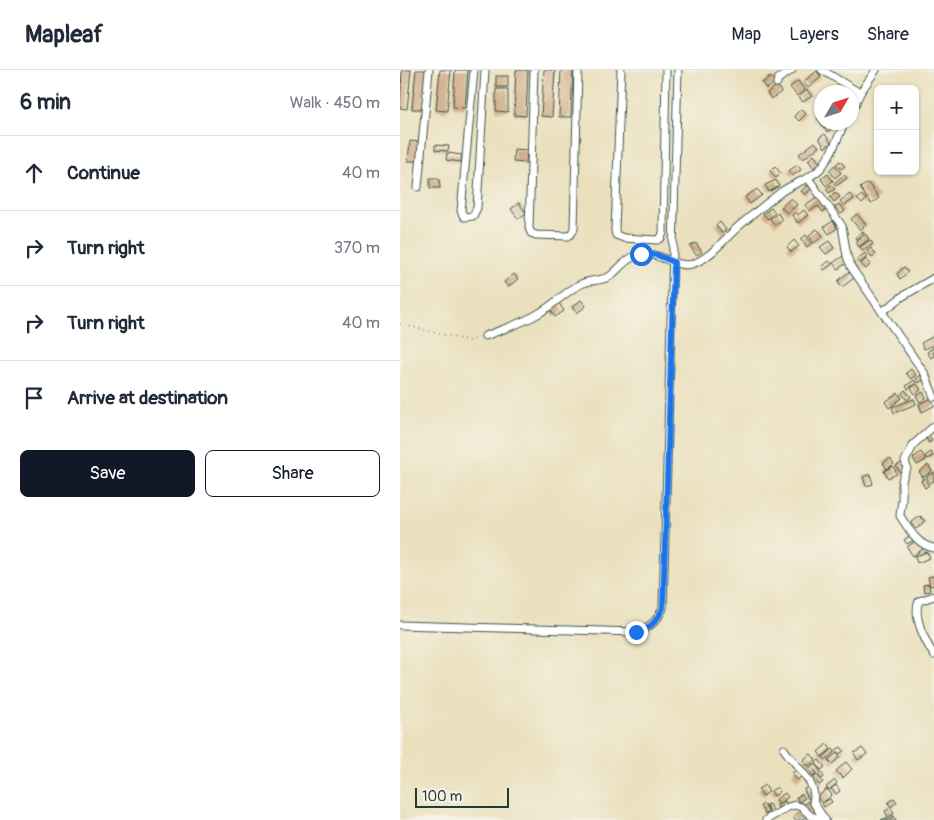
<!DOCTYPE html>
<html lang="en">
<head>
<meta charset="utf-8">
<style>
  body { margin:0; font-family:Pangolin,sans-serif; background:#f6f6f7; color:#1f2937 }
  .controls { position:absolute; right:15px; top:15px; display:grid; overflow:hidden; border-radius:8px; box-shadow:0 1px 4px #0004 }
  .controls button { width:45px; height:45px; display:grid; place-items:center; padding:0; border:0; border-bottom:1px solid #e0e1e3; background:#fff; color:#1f2937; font:25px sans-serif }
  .compass { position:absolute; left:414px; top:15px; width:45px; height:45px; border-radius:50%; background:#fff; box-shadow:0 1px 4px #0004; rotate:51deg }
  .scale { position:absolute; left:15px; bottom:12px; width:94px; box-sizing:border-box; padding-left:5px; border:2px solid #1f3d34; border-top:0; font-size:14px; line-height:18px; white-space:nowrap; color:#1f3d34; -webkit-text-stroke:4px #f7f3e8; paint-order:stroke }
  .stop { position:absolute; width:15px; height:15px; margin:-11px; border:4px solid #1a73e8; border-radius:50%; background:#fff }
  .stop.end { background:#1a73e8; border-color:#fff; box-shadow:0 1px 5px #0008 }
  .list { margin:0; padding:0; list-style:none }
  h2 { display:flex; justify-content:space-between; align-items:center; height:65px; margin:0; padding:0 20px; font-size:21px }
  h2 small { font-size:16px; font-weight:400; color:#747a83 }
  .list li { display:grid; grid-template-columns:32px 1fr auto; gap:15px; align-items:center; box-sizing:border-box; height:75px; padding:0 20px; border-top:1px solid #e0e1e3 }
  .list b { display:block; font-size:19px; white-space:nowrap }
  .list em { font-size:16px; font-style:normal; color:#747a83 }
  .actions { display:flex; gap:10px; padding:15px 20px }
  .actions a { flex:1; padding:11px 0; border:1px solid #111827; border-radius:8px; text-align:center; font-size:18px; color:#111827 }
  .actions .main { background:#111827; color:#fff }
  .icon { flex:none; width:28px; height:28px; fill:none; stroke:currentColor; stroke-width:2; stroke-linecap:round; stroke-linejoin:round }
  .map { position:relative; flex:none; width:534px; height:750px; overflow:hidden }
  header { display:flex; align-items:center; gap:30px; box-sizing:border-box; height:70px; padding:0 25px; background:#fff; border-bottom:1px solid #e0e1e3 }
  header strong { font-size:24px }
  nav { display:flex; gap:28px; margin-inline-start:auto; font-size:18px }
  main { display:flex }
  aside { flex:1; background:#fff }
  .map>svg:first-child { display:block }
  .building { fill:#cfab85 }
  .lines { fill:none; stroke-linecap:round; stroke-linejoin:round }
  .minor-casing { stroke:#3d5549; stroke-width:9 }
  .path { stroke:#3d5549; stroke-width:1; stroke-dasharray:1 4; stroke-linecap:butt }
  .minor { stroke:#fff; stroke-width:7 }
  .route { stroke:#1a73e8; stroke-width:6 }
</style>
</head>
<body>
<header>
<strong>Mapleaf</strong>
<nav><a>Map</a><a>Layers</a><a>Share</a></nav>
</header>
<main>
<aside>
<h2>6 min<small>Walk · 450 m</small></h2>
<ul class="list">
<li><svg class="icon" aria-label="ahead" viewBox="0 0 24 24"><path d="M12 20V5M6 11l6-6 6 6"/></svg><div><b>Continue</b></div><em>40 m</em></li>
<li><svg class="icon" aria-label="right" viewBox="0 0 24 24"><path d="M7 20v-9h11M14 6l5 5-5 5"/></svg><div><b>Turn right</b></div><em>370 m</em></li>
<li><svg class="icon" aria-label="right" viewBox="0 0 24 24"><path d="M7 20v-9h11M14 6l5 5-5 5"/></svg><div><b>Turn right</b></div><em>40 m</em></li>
<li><svg class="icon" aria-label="arrive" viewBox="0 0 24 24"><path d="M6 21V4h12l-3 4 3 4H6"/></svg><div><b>Arrive at destination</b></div></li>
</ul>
<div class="actions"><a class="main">Save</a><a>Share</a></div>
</aside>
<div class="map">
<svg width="534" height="750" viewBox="0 0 534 750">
  <rect width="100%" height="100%" fill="#f7f3e8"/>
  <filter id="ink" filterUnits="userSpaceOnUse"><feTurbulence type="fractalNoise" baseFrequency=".02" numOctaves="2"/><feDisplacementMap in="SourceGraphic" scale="10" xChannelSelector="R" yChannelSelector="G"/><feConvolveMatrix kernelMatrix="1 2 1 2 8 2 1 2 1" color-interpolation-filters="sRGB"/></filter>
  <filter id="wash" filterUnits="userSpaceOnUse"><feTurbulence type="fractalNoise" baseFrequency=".0096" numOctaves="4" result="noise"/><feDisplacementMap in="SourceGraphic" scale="20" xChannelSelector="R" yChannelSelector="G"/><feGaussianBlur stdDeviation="1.12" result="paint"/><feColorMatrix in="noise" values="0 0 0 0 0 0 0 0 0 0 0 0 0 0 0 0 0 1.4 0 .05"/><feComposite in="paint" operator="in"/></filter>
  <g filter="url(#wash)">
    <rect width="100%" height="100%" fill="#eae0bd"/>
    <g id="blocks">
      <g class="building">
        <polygon points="2,0 11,0 7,39 0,38"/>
        <polygon points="16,0 27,0 23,39 12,39"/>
        <polygon points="40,0 51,0 47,41 36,40"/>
        <polygon points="55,0 68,0 65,38 53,37"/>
        <polygon points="116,0 128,0 126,46 114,45"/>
        <polygon points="144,0 155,0 152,47 141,46"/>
        <polygon points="161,0 173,0 171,47 159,47"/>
        <polygon points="417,1 421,7 408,18 403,12"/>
        <rect x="96" y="6" width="12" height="11"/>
        <polygon points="371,7 376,12 366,19 362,13"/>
        <polygon points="398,11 405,20 397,26 390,17"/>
        <polygon points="377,15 381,22 371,29 367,23"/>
        <polygon points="96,19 108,19 108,42 96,41"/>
        <polygon points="407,20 412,26 403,32 399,27"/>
        <polygon points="401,39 406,44 399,51 394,46"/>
        <polygon points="422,45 422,52 436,52 438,54 427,62 417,48"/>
        <polygon points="425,64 431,73 425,78 419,68"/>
        <polygon points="10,71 20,72 18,91 8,91"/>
        <polygon points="415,72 419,77 403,89 399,84"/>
        <polygon points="35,75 49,76 48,81 35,80"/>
        <polygon points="114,79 127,80 126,93 113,92"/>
        <polygon points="47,83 62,85 61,92 46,90"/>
        <polygon points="414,85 420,93 414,98 408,90"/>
        <polygon points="440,91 445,96 441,99 436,94"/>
        <polygon points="398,95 401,100 392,106 388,101"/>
        <polygon points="435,95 441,103 435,108 429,100"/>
        <polygon points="375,96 381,104 376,108 370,101"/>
        <polygon points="428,104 433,111 426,116 421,109"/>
        <polygon points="444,105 447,108 436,116 434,113"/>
        <polygon points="30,108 39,108 40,118 30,118"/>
        <polygon points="376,110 379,116 369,122 365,115"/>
        <polygon points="468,113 479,128 471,134 460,118"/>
        <polygon points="407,115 411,119 405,125 401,121"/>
        <polygon points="431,115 435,119 429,123 426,119"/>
        <polygon points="357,119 362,125 350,134 345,127"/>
        <polygon points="435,122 440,127 434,132 430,127"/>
        <polygon points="450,124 454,129 444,136 440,131"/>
        <polygon points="462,125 466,130 462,134 457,129"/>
        <polygon points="417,127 427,139 423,142 418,136 410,141 405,135"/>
        <polygon points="391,128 397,135 387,143 381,137"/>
        <polygon points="119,133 126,143 118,149 111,139"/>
        <polygon points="439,134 445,141 441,144 435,137"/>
        <polygon points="371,138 375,143 368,149 363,144"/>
        <polygon points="404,140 408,145 398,153 392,145 396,142 398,145"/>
        <polygon points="378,143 382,150 375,155 370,149"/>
        <polygon points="457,144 466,155 460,160 451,149"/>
        <polygon points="433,151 437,158 429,164 424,157"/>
        <polygon points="320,152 326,160 322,163 316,155"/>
        <polygon points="417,159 423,166 414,173 409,165"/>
        <polygon points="463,161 464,163 457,170 455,168"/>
        <polygon points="465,164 469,169 459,177 456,172"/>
        <polygon points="406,165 412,173 407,177 401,169"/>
        <polygon points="394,170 399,176 391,182 387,177"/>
        <polygon points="470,170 473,174 463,181 460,177"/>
        <polygon points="429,171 434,178 426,184 420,177"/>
        <polygon points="296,173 302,182 296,185 290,176"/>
        <polygon points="471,178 476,184 472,187 467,181"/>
        <polygon points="465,183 467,187 460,193 457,189"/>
        <polygon points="443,186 448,192 438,199 433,193"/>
        <polygon points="466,189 471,194 466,199 461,194"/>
        <polygon points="429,191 432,194 424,200 422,197"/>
        <polygon points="504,197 508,202 500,209 497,204"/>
        <polygon points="449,202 454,208 442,217 438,211"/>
        <polygon points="114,204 118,209 108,217 104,212"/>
        <polygon points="181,230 186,236 177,243 172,237"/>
        <polygon points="159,233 164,241 155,247 150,239"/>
        <polygon points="534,266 534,275 524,279 521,273"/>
        <polygon points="534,277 534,286 531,288 527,282"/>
        <polygon points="511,299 516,305 511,309 506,303"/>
        <polygon points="521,305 524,309 519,313 516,309"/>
        <polygon points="514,310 516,313 508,319 506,316"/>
        <polygon points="517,314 521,320 515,324 511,318"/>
        <polygon points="505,320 511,327 507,330 502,323"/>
        <polygon points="523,322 526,328 520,332 516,326"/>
        <polygon points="498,323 502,328 489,338 485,332"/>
        <polygon points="532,328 534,336 522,342 519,334"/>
        <polygon points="514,329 516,334 494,343 492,337"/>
        <polygon points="529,366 532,371 529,373 526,368"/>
        <polygon points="521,382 526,390 517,395 513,388"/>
        <polygon points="531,382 533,386 527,389 525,386"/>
        <polygon points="490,388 494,394 487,399 483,393"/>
        <polygon points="501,393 506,399 500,403 496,396"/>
        <polygon points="528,395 532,401 523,407 519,402"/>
        <polygon points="493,396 497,404 488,408 484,401"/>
        <polygon points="534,402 534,411 530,413 526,407"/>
        <polygon points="470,404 473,414 466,416 463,407"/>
        <polygon points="524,408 529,415 525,418 521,411"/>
        <polygon points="520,446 525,451 516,459 511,453"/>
        <polygon points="511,465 514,470 507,474 504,470"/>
        <polygon points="517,470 523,479 513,486 507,477"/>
        <polygon points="527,482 530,488 517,493 515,486"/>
        <polygon points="534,506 534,515 530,516 528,507"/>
        <polygon points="529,514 530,521 524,522 523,515"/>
        <polygon points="427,674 431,679 422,687 418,682"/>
        <polygon points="441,677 444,681 439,684 436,680"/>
        <polygon points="462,678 467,684 458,690 454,683"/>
        <polygon points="433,679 435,682 425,690 423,687"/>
        <polygon points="437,683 440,687 432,694 428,690"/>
        <polygon points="411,684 416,690 408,696 403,690"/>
        <polygon points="419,690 425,697 421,700 416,693"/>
        <polygon points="446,692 452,699 443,708 436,701"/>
        <polygon points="415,693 424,707 422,709 414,700 416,703 413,706 408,699"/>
        <polygon points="399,698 404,705 397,710 392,703"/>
        <polygon points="416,704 423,712 419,715 413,707"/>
        <polygon points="435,710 437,713 429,720 426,717"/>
        <polygon points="365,715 369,722 363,726 358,719"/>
        <polygon points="436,715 440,721 436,724 431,719"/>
        <polygon points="377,717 380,722 374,726 371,721"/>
        <polygon points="409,717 413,726 408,729 404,719"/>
        <polygon points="427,719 432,725 422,733 417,727"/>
        <polygon points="385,723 388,727 379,734 376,729"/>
        <polygon points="402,724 405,728 399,732 396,728"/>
        <polygon points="494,728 497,732 491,737 488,733"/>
        <polygon points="430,729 432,732 424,737 422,733"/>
        <polygon points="385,731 388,736 380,741 377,735"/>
        <polygon points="408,731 416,742 411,745 403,735"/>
        <polygon points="364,734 369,742 365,744 360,736"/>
        <polygon points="369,734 374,742 371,744 366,735"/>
        <polygon points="491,738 494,744 488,747 485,741"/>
        <polygon points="402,740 407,746 402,750 395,750 393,747"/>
        <polygon points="494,746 496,750 481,750 486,748 487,750"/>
      </g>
    </g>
  </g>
  <g filter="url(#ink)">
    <use href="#blocks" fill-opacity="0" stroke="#3d5549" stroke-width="1"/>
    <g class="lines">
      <g class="minor-casing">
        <g id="minor">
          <polyline points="74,0 61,141 64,147 73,146 77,138 85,0"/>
          <polyline points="134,0 129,158 131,163 136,165 168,166 171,164 174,159 178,0"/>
          <polyline points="221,0 215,160 216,165 224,168 257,170 261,168 263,163 266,0"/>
          <polyline points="422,0 460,23"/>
          <polyline points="377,13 378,9 392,0"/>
          <polyline points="452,41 460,23 476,0"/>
          <polyline points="408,108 442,156 447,186 451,197 525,304 534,327"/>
          <polyline points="18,117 29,0"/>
          <polyline points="482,242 503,226 534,208"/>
          <path d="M85,266c18,-7 39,-13 56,-24 14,-8 25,-21 40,-28 10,-5 20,-2 29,-8 8,-6 14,-15 23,-19 23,-10 41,12 59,7 19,-6 33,-26 47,-38 14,-12 28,-23 42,-34 12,-9 28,-12 39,-23 11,-12 18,-32 25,-47"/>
          <path d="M534,356l-20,18 -9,17 2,7c-8,15 -4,16 -5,31 0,6 -2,11 -2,17 8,12 18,30 34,32"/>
          <path d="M534,526l-15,5c-7,15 7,42 15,54"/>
          <path d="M0,555l236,7c14,-4 21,-11 27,-24l15,-538"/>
          <path d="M384,679c9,15 35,34 29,53l12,18"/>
          <polyline points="366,750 388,737 395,735 401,737 411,746 425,750"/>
        </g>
      </g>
      <polyline class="path" points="0,254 69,271 79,267"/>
      <use href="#minor" class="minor"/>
    </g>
  </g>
  <g class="lines" filter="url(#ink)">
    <path class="route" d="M236,562c14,-3 21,-11 27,-24l11,-346 -17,-7 -16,-1"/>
  </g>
</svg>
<div class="controls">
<button>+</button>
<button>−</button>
</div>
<svg class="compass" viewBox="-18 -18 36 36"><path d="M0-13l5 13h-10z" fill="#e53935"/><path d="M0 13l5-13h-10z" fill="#747a83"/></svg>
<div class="scale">100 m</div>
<div class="stop" style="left:241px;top:184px"></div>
<div class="stop end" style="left:236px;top:562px"></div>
</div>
</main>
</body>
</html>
